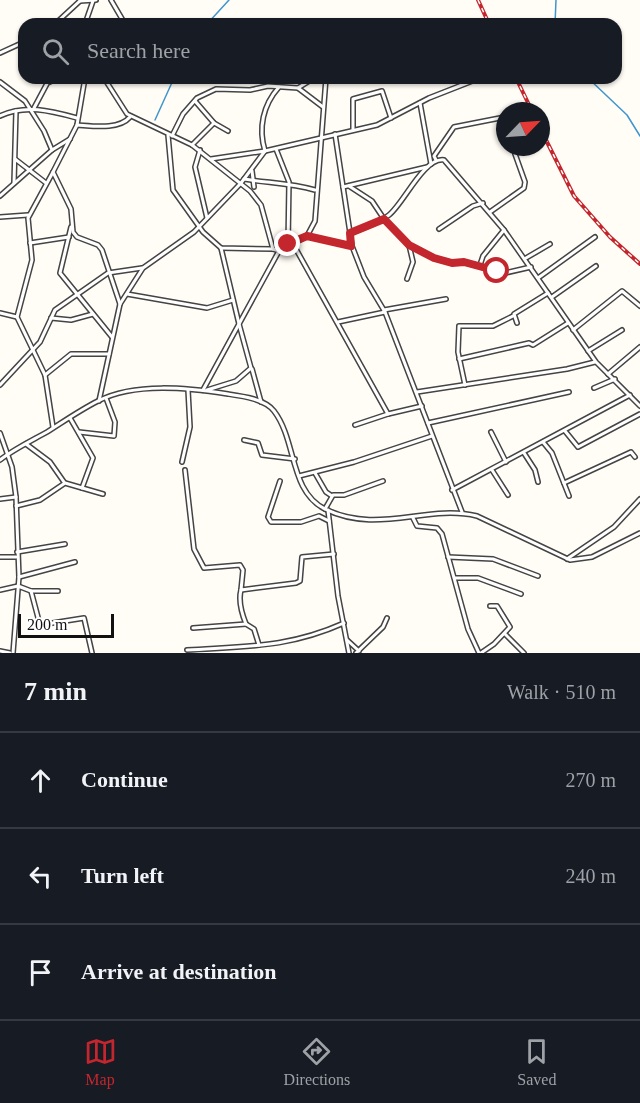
<!DOCTYPE html>
<html lang="en">
<head>
<meta charset="utf-8">
<style>
  body { margin:0; font-family:Georgia,serif; background:#242831; color:#f1f3f6 }
  .compass { position:absolute; left:496px; top:102px; width:54px; height:54px; border-radius:50%; background:#171b24; box-shadow:0 2px 4px #0004; rotate:65deg }
  .scale { position:absolute; left:18px; bottom:15px; width:96px; box-sizing:border-box; padding-left:6px; border:3px solid #111; border-top:0; font-size:16px; line-height:21px; white-space:nowrap; color:#111; -webkit-text-stroke:4px #fff; paint-order:stroke }
  .stop { position:absolute; width:18px; height:18px; margin:-14px; border:4px solid #c4262e; border-radius:50%; background:#fff }
  .stop.end { background:#c4262e; border-color:#fff; box-shadow:0 2px 6px #0008 }
  .list { margin:0; padding:0; list-style:none }
  h2 { display:flex; justify-content:space-between; align-items:center; height:78px; margin:0; padding:0 24px; font-size:26px }
  h2 small { font-size:20px; font-weight:400; color:#9ea1a6 }
  .list li { display:grid; grid-template-columns:39px 1fr auto; gap:18px; align-items:center; box-sizing:border-box; height:96px; padding:0 24px; border-top:2px solid #363941 }
  .list b { display:block; font-size:22px; white-space:nowrap }
  .list em { font-size:20px; font-style:normal; color:#9ea1a6 }
  .icon { flex:none; width:33px; height:33px; fill:none; stroke:currentColor; stroke-width:2; stroke-linecap:round; stroke-linejoin:round }
  .map { position:relative; flex:none; width:640px; height:653px; overflow:hidden }
  .search { position:absolute; background:#171b24; box-shadow:0 2px 4px #0004; left:18px; right:18px; top:18px; height:66px; display:flex; align-items:center; gap:15px; box-sizing:border-box; padding:0 21px; border-radius:18px; color:#9ea1a6; font-size:22px }
  .sheet { height:366px; background:#171b24 }
  nav { display:flex; justify-content:space-around; align-items:center; box-sizing:border-box; height:84px; border-top:2px solid #363941; background:#171b24; font-size:16px; color:#9ea1a6 }
  nav a { display:grid; justify-items:center; gap:3px }
  nav .on { color:#c4262e }
  .map>svg:first-child { display:block }
  .lines { fill:none; stroke-linecap:round; stroke-linejoin:round }
  .stream { stroke:#3f96cf; stroke-width:1.5 }
  .minor-casing { stroke:#444; stroke-width:6 }
  .minor { stroke:#fff; stroke-width:3 }
  .rail-casing { stroke:#c4262e; stroke-width:4 }
  .rail { stroke:#fff; stroke-width:1.5; stroke-dasharray:4.5; stroke-linecap:butt }
  .route { stroke:#c4262e; stroke-width:8 }
</style>
</head>
<body>
<div class="map">
<svg width="640" height="653" viewBox="0 0 640 653">
  <rect width="100%" height="100%" fill="#fffdf5"/>
  <g class="lines">
    <g class="stream">
      <polyline points="207,24 229,0"/>
      <polyline points="555,24 556,0"/>
      <polyline points="588,78 627,115 640,136"/>
      <polyline points="155,120 174,78"/>
    </g>
    <g class="minor-casing">
      <g id="minor">
        <polyline points="111,0 125,24"/>
        <polyline points="80,1 96,0"/>
        <polyline points="55,24 81,0"/>
        <polyline points="85,24 93,1"/>
        <polyline points="0,53 24,42"/>
        <polyline points="85,78 77,125 53,172 71,209 73,232 77,237 98,245 102,250 120,304"/>
        <polyline points="104,78 127,114 192,145 250,191 261,205 273,249 279,251"/>
        <polyline points="0,82 25,101 44,131 52,150"/>
        <polyline points="50,82 57,78"/>
        <polyline points="298,88 314,78"/>
        <polyline points="195,101 214,123 228,131"/>
        <polyline points="420,103 431,164"/>
        <polyline points="34,108 50,78"/>
        <path d="M0,116c26,-12 51,-5 77,2"/>
        <path d="M77,125c16,1 42,5 53,-8"/>
        <polyline points="353,130 353,99 382,91 391,118"/>
        <polyline points="335,134 352,246"/>
        <polyline points="168,135 173,190 203,232 221,248 273,249"/>
        <polyline points="172,136 183,114 197,98 216,89 250,90 268,86 298,88 323,107"/>
        <polyline points="192,145 214,123"/>
        <polyline points="276,149 289,182 288,244"/>
        <polyline points="200,150 195,167 207,218"/>
        <path d="M265,151c-7,-23 -2,-46 14,-64"/>
        <polyline points="15,159 46,183"/>
        <polyline points="211,159 265,151 377,125 429,98 480,78"/>
        <polyline points="436,160 434,156 454,127 505,117"/>
        <polyline points="252,171 254,187"/>
        <polyline points="53,172 28,218 32,260 17,317 45,375 53,427"/>
        <path d="M244,179c24,4 47,4 71,11"/>
        <polyline points="14,183 16,111"/>
        <polyline points="349,186 372,201 384,219 409,245 434,258 452,263 463,262 505,273 531,267"/>
        <polyline points="343,187 427,167"/>
        <polyline points="0,196 52,150 70,139"/>
        <polyline points="490,212 524,188 525,182 515,154"/>
        <polyline points="0,217 28,215"/>
        <polyline points="71,227 60,273 112,337"/>
        <polyline points="439,229 473,206 483,203"/>
        <path d="M350,233c13,-5 28,-9 39,-18 15,-12 35,-58 55,-55l60,70 92,132 44,44"/>
        <polyline points="307,236 352,246 364,277 385,312 462,512"/>
        <polyline points="292,242 388,414 422,406"/>
        <polyline points="30,243 69,237"/>
        <polyline points="526,258 550,244"/>
        <polyline points="480,265 483,256 504,230"/>
        <polyline points="538,278 595,237"/>
        <polyline points="407,279 413,262 409,245"/>
        <polyline points="127,294 207,308 233,300"/>
        <polyline points="552,297 596,266"/>
        <polyline points="384,310 446,299"/>
        <polyline points="0,313 17,317"/>
        <polyline points="51,318 71,320 93,314"/>
        <polyline points="338,322 385,312"/>
        <polyline points="517,323 514,314 548,293"/>
        <polyline points="573,330 622,291 640,306"/>
        <polyline points="588,351 622,330"/>
        <polyline points="459,359 529,343 533,345 568,323"/>
        <polyline points="252,369 261,402"/>
        <polyline points="608,374 640,347"/>
        <polyline points="45,375 71,354 109,354"/>
        <polyline points="0,385 40,342 55,310 108,273 142,268"/>
        <polyline points="465,385 458,352 459,326 493,326 513,316"/>
        <polyline points="594,388 615,379"/>
        <polyline points="203,390 239,324 221,248"/>
        <polyline points="207,390 236,381 251,368 239,324 279,251 307,236 315,221 326,78"/>
        <polyline points="417,392 567,369 595,362"/>
        <polyline points="99,401 120,304 143,268 194,232 241,183 265,151"/>
        <polyline points="70,418 93,458 82,488"/>
        <polyline points="428,423 569,392"/>
        <polyline points="355,425 388,414"/>
        <polyline points="565,431 578,447 640,414"/>
        <polyline points="79,432 114,436 115,422 106,398"/>
        <polyline points="491,432 506,462"/>
        <polyline points="0,433 12,467 16,497 19,577 13,653"/>
        <polyline points="244,440 258,443 262,455 295,459"/>
        <polyline points="543,442 552,453 569,496"/>
        <polyline points="26,444 50,462 64,482"/>
        <polyline points="524,453 535,470 538,482"/>
        <path d="M0,460c14,-11 31,-19 47,-28 16,-10 33,-22 51,-31 37,-19 90,-13 130,-7 14,2 37,5 46,17 23,30 15,80 51,98 53,26 101,-5 152,7l93,44 22,-3 48,-24"/>
        <polyline points="182,462 190,427 188,390"/>
        <polyline points="185,470 194,549 204,568 240,565 243,570 241,590 296,583 300,581 302,557 334,554"/>
        <polyline points="492,470 508,495"/>
        <polyline points="315,473 326,492 332,496"/>
        <polyline points="299,476 354,462 432,436"/>
        <polyline points="280,481 268,517 271,522 301,522 319,516 329,521"/>
        <polyline points="564,483 631,452 635,457"/>
        <polyline points="452,490 630,395"/>
        <polyline points="0,499 16,497"/>
        <polyline points="16,506 40,500 65,483 103,494"/>
        <polyline points="325,509 333,495 344,495 383,481"/>
        <polyline points="328,510 338,596 349,653"/>
        <polyline points="413,518 417,526 437,528 442,534 468,629 479,653"/>
        <polyline points="17,552 65,544"/>
        <polyline points="0,557 16,557"/>
        <polyline points="448,557 493,559 538,576"/>
        <polyline points="567,559 614,527 640,499"/>
        <polyline points="19,577 75,562"/>
        <polyline points="455,578 478,578 521,594"/>
        <polyline points="0,590 18,586 31,591 40,625 84,618 92,653"/>
        <path d="M241,590c-3,11 1,24 5,34l8,5 5,16"/>
        <polyline points="31,591 58,591"/>
        <polyline points="193,628 246,624"/>
        <polyline points="505,634 524,653"/>
        <polyline points="347,640 359,651"/>
        <path d="M187,650c60,-4 101,-2 157,-27"/>
        <polyline points="0,651 10,653"/>
        <polyline points="356,653 383,627 387,618"/>
        <polyline points="481,653 494,644 510,627 497,606 490,606"/>
      </g>
    </g>
    <use href="#minor" class="minor"/>
    <g class="rail-casing">
      <g id="rail">
        <polyline points="478,0 489,24"/>
        <polyline points="516,78 532,111"/>
        <polyline points="541,130 574,196 610,237 640,264"/>
      </g>
    </g>
    <use href="#rail" class="rail"/>
  </g>
  <g class="lines">
    <polyline class="route" points="288,244 307,236 351,246 350,233 384,219 409,245 434,258 452,263 464,262 497,271"/>
  </g>
</svg>
<svg class="compass" viewBox="-18 -18 36 36"><path d="M0-13l5 13h-10z" fill="#e53935"/><path d="M0 13l5-13h-10z" fill="#9ea1a6"/></svg>
<div class="scale">200 m</div>
<div class="stop" style="left:497px;top:271px"></div>
<div class="stop end" style="left:288px;top:244px"></div>
<div class="search"><svg class="icon" aria-label="search" viewBox="0 0 24 24"><circle cx="10" cy="10" r="6"/><path d="M15 15l6 6"/></svg>Search here</div>
</div>
<section class="sheet">
<h2>7 min<small>Walk · 510 m</small></h2>
<ul class="list">
<li><svg class="icon" aria-label="ahead" viewBox="0 0 24 24"><path d="M12 20V5M6 11l6-6 6 6"/></svg><div><b>Continue</b></div><em>270 m</em></li>
<li><svg class="icon" aria-label="left" viewBox="0 0 24 24"><path d="M17 20v-9H6M10 6l-5 5 5 5"/></svg><div><b>Turn left</b></div><em>240 m</em></li>
<li><svg class="icon" aria-label="arrive" viewBox="0 0 24 24"><path d="M6 21V4h12l-3 4 3 4H6"/></svg><div><b>Arrive at destination</b></div></li>
</ul>
</section>
<nav>
<a class="on"><svg class="icon" aria-label="map" viewBox="0 0 24 24"><path d="M3 6l6-2 6 2 6-2v14l-6 2-6-2-6 2zM9 4v14M15 6v14"/></svg>Map</a>
<a><svg class="icon" aria-label="directions" viewBox="0 0 24 24"><path d="M12 3l9 9-9 9-9-9zM9 14v-3h6M13 9l2 2-2 2"/></svg>Directions</a>
<a><svg class="icon" aria-label="saved" viewBox="0 0 24 24"><path d="M7 4h10v16l-5-4-5 4z"/></svg>Saved</a>
</nav>
</body>
</html>
